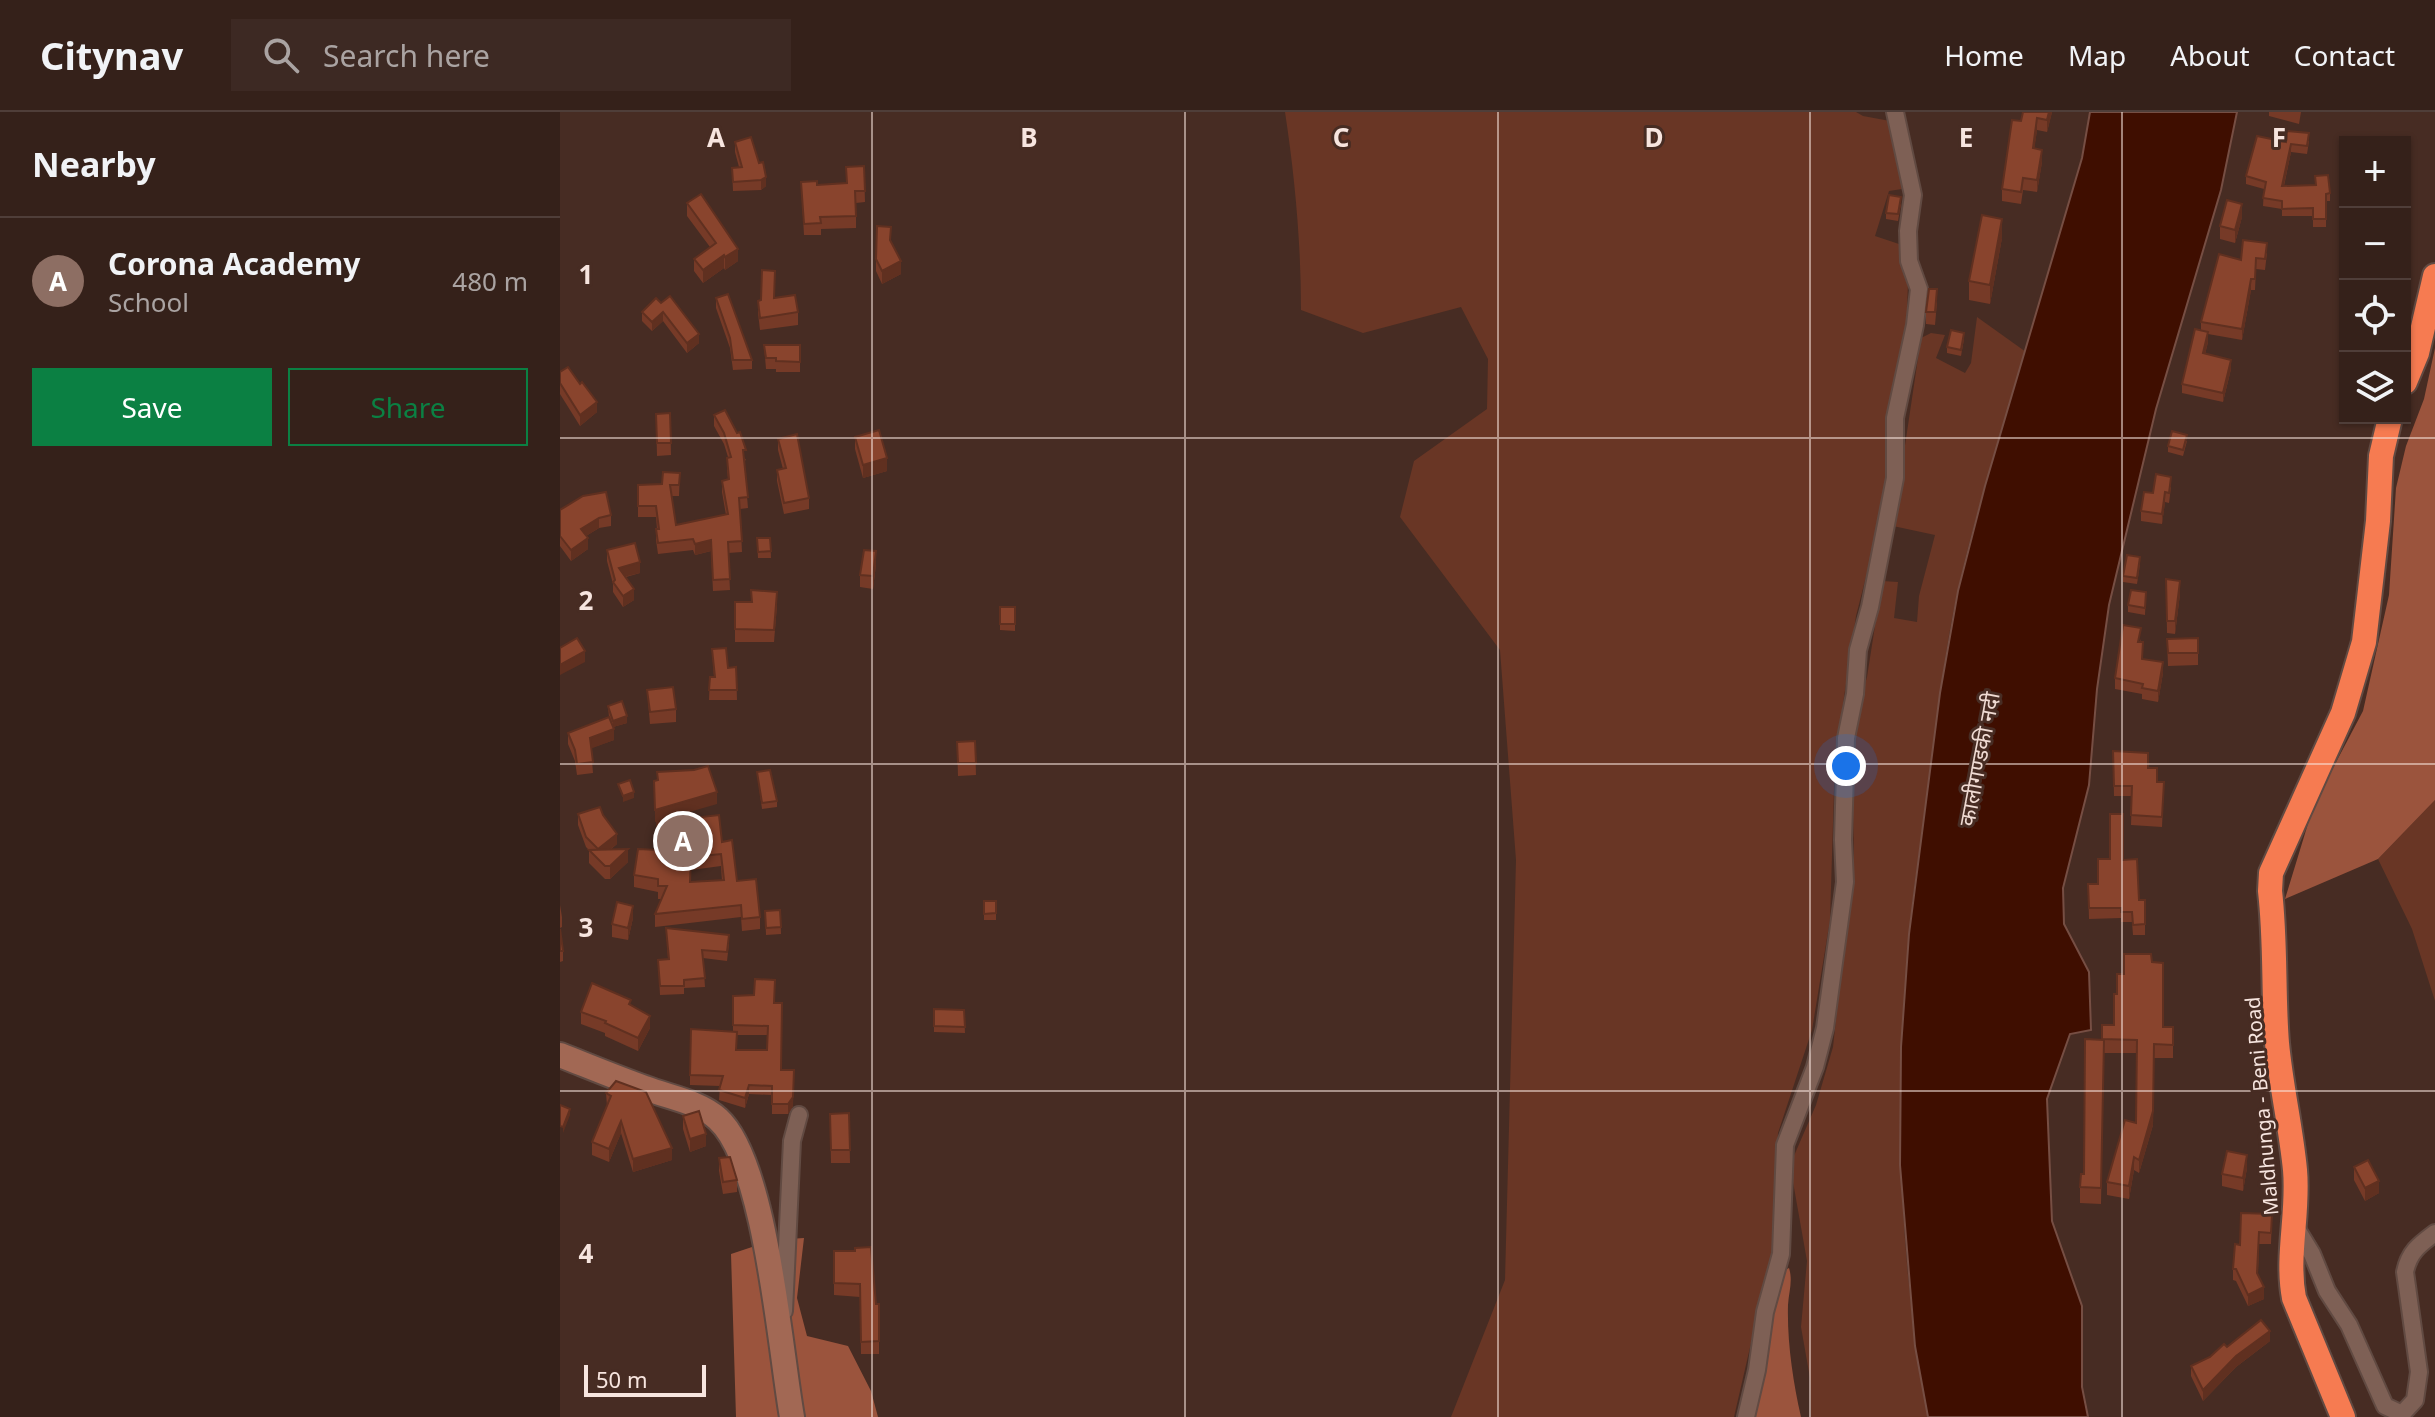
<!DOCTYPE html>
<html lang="en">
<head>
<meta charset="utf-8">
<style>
  body { margin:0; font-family:"Noto Sans","Noto Sans Devanagari",sans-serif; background:#3d2923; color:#f1f3f6 }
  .controls { position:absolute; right:24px; top:24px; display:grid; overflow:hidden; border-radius:0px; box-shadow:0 2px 6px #0004 }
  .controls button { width:72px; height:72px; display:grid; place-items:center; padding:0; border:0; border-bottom:2px solid #4f3e39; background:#35211a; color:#f1f3f6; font:40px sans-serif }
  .scale { position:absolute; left:24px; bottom:20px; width:122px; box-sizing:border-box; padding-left:8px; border:4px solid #f7e5df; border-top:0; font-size:22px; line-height:28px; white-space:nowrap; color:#f7e5df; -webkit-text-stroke:6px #472c23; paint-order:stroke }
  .you { position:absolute; left:1286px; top:654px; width:28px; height:28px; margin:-20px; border:6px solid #fff; border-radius:50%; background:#1a73e8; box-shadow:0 0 0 12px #1a73e833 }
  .badge { display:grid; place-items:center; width:52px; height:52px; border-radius:50%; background:#0b8043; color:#fff; font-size:26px; font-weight:700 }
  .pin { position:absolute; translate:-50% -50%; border:4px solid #fff; box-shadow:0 2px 8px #0006 }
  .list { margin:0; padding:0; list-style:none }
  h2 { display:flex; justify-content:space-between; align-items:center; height:104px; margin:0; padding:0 32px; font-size:34px }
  h2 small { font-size:26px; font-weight:400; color:#aaa3a2 }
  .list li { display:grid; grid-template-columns:52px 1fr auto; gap:24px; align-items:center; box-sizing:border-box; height:128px; padding:0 32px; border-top:2px solid #4f3e39 }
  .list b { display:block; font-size:30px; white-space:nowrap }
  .list p { margin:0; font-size:26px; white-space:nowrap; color:#aaa3a2 }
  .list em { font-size:26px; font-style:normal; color:#aaa3a2 }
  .actions { display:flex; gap:16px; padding:24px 32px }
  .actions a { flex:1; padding:18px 0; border:2px solid #0b8043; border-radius:0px; text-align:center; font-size:28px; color:#0b8043 }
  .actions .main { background:#0b8043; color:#fff }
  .icon { flex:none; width:44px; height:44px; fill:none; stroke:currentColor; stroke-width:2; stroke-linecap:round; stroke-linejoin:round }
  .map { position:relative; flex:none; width:1875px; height:1305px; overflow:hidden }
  header { display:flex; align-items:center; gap:48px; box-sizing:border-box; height:112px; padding:0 40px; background:#35211a; border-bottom:2px solid #4f3e39 }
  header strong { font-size:38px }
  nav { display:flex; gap:44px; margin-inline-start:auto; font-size:28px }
  .search { width:560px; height:72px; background:#3d2923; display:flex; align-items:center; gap:20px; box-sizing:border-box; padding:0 28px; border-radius:0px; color:#aaa3a2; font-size:30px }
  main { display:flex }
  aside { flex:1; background:#35211a }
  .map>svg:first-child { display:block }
  .green { fill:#693625 }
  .forest { fill:#9b543d }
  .water { fill:#3f0e00; stroke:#764e43; stroke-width:2 }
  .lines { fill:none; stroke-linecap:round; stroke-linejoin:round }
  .street-casing { stroke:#614a42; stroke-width:20 }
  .secondary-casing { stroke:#614a42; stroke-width:28 }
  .highway-casing { stroke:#614a42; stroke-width:28 }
  .street { stroke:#7e6055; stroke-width:16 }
  .secondary { stroke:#a26854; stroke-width:24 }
  .highway { stroke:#f67b51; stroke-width:24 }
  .wall { fill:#763a27; fill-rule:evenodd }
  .shaded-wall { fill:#603020 }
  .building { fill:#89442d; stroke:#603020; stroke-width:2; fill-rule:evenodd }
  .grid { fill:none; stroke:#f7e5df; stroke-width:2; stroke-opacity:0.55 }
  .labels { text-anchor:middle; stroke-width:6; stroke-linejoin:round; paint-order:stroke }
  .street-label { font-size:20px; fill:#f7e5df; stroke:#472c23 }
  .water-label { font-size:22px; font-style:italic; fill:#f0dbd3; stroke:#472c23 }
  .grid-label { font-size:26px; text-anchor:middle; font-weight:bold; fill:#f7e5df; stroke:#472c23; stroke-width:6; stroke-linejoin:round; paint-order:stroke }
</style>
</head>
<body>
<header>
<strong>Citynav</strong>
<div class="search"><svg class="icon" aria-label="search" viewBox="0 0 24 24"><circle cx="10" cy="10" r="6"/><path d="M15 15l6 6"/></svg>Search here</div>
<nav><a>Home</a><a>Map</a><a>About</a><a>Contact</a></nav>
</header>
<main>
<aside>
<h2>Nearby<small></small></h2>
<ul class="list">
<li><span class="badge" style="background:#8d6e63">A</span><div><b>Corona Academy</b><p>School</p></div><em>480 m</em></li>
</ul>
<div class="actions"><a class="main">Save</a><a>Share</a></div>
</aside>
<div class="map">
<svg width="1875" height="1305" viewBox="0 0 1875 1305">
  <rect width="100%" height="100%" fill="#472c23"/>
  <g class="green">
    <path d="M725,0h571l7,4 27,5 12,68 -13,2 -14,45 24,8 9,38 -2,59 -17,77 -5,88 -28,110 -21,142 -5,162 -18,110 -34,103 -6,119 -38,165h-283l54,-137 11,-420 -16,-210 -100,-133 14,-56 73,-52 1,-50 -27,-52 -98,26 -62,-23c0,-67 -6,-132 -16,-198z"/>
    <path d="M1417,205l49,35c-24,78 -50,157 -68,238 -15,66 -21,135 -30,203 -7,47 -15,95 -19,143 -15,160 -11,323 19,481h-117l-1,-39 -9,-51 6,-66 -17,-96 26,-60 17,-58 21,-192 -3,-122 16,-56 15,-96 16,1 -4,36 23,4 2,-26 16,-61 -42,-9 28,-188 10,-5 14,2 -9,23 29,15 6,-10z"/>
    <polygon points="1875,688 1875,889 1852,817 1818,747"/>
  </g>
  <g class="forest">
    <polygon points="1875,236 1875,688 1818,747 1725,787 1754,692 1803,599 1829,483 1836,376 1846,334 1864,287"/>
    <polygon points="244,1126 237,1186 247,1224 288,1234 311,1279 318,1305 176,1305 171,1142 213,1128"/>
    <path d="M1229,1156c4,13 0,23 -1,37 -1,37 5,76 13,112h-47l27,-145z"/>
  </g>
  <polygon class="water" points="1530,0 1677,0 1661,78 1596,297 1549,493 1537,577 1529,673 1503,776 1504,812 1529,860 1531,918 1510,922 1487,987 1492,1109 1522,1194 1522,1275 1528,1305 1368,1305 1355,1234 1340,1053 1341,935 1349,822 1380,581 1398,479 1425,374 1522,46"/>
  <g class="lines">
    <g class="street-casing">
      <g id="street">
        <path d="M1735,1114l17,28 15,37 22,34 36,81 17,8 13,-14 4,-28 -14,-100c4,-20 14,-27 30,-39"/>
        <polyline points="224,1199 232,1029 239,1003"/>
        <polyline points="1186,1305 1197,1258 1205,1200 1221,1142 1225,1033 1255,955 1265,916 1285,770 1283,728 1286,626 1295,582 1298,538 1310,495 1335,366 1335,306 1355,213 1359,177 1349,149 1348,119 1353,83 1335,0"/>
      </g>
    </g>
    <g class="secondary-casing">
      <path id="secondary" d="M0,943c28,11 57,23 85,33 23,9 55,14 73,31 48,43 62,231 74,298"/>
    </g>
    <g class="highway-casing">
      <g id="highway">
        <polyline points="1845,270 1857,241 1875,164"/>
        <path d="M1783,1305l-49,-119c-8,-42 5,-85 1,-128 -4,-42 -14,-84 -18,-127 -4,-50 -1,-101 -7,-152l1,-18 72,-160 21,-71 14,-121 3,-65 9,-38"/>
      </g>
    </g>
    <use href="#street" class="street"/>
    <use href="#secondary" class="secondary"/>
    <use href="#highway" class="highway"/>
  </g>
  <g class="wall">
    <polygon points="1463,0 1492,0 1487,20 1477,18 1474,37 1482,50 1477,80 1463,78 1461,92 1442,89 1442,77"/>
    <polygon points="1709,0 1741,0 1739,12 1709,4"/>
    <polygon points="1749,29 1747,42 1731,40 1724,74 1755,73 1755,64 1770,81 1770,89 1766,89 1766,115 1753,115 1753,104 1722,104 1722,97 1703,94 1704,77 1686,72 1686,64 1726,30"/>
    <polygon points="175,30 206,74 201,78 173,79 172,56 179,55 175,40"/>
    <polygon points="304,54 305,90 296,91 296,116 261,117 261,123 244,123 241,70 257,73 286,71 286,55"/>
    <polygon points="127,91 178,149 165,158 164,156 143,171 134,159 134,147 150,135 127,104"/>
    <polygon points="1341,92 1338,109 1326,107 1326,101"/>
    <polygon points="1682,105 1675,131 1660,127 1660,114"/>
    <polygon points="1442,126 1430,192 1409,188 1409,169"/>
    <polygon points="331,129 341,162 322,172 316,159 316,147"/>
    <polygon points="1707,141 1705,158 1696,157 1695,178 1691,178 1682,228 1648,222 1648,230 1645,242 1671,257 1663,290 1622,281 1622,272 1641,219 1641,210 1681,148"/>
    <polygon points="96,186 139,231 127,241 103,209 92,219 82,209 82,200"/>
    <polygon points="156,186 192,248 192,257 173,258 170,236 156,196"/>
    <polygon points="214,186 238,200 238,213 200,218 198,201 198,189"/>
    <polygon points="1377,190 1375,213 1366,212 1366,200"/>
    <polygon points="1404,227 1401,244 1387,241 1387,235"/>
    <polygon points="204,233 240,233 240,260 216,260 216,257 206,257"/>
    <polygon points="0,260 37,300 20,314 0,282"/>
    <polygon points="110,301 111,343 97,344 96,302"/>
    <polygon points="154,303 186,348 184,349 188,396 180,397 182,440 168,441 170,478 153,479 151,439 135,443 133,438 98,442 96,428 96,417 97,417 96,405 78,405 78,373 102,372 120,361 119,384 112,384 116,413 166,403 162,380 162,369 168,368 167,356 167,346 168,345 164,332 154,314"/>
    <polygon points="295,325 327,359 303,366 295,337"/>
    <polygon points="218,327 249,386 249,397 224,402 217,369 217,358 223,357 218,338"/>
    <polygon points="1627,329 1623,344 1608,340 1608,334"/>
    <polygon points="1611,375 1609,391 1605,390 1602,412 1581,409 1581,399 1593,381"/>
    <polygon points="0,398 51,403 51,414 39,416 26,424 28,437 11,449 0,434"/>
    <polygon points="197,426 210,426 211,446 198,446"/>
    <polygon points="47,438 80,461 66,465 74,488 63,495 53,480 53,472 47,449"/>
    <polygon points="316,452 313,477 300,475 300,463"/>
    <polygon points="1580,452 1577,472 1563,470 1563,464"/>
    <polygon points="1606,467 1620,482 1615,522 1607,521"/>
    <polygon points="1586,480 1585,503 1568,500 1568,493"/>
    <polygon points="175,490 192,490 217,493 214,530 175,530"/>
    <polygon points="440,495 455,495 455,519 440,518"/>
    <polygon points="1638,526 1638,553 1608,554 1607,527"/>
    <polygon points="1581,527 1580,530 1582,547 1603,561 1598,590 1582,587 1582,582 1555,577 1555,566"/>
    <polygon points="152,537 168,556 176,555 177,588 149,588 150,565 154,565"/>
    <polygon points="87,578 116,597 116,610 90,612"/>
    <polygon points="48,594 67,611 53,615 54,628 31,636 33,661 17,663 15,649 8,632 8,621 49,605"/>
    <polygon points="415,629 416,663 398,664 397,630"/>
    <polygon points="1553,639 1588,656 1597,670 1604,670 1602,715 1571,713 1572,684 1554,684"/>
    <polygon points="197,660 217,689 217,695 202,697"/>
    <polygon points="18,702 43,703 57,732 50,738 68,750 50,767 45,767 29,751 29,738 26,735 18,713"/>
    <path d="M162,730l15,39 23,36v12l-18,2 -1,-14 -86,10v-13l7,-15h-4v-7l-24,-5v-12l23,-25zM161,754l1,15 -31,1v-12z"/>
    <polygon points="1563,748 1579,788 1585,788 1585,823 1573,823 1572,810 1561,810 1561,806 1529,807 1528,772 1538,772"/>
    <rect x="424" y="789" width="12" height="19"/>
    <polygon points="0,793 2,805 2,815 0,816"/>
    <polygon points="220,798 221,822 206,823 205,799"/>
    <polygon points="73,806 68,828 52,825 52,812"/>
    <polygon points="106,816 169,832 167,849 143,846 145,875 124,876 124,882 100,883 98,848 108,847"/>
    <polygon points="0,817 3,839 3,849 0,850"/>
    <polygon points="1592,850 1603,915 1613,915 1613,946 1594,946 1593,1013 1579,1061 1574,1058 1569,1087 1547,1083 1547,1070 1576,1011 1577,941 1544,941 1541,1092 1520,1091 1520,1075 1524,1062 1542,928 1554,913 1557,882 1564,862"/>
    <path d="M173,884l41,7 8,67 11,36 -5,8h-16v-19l-23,-1 -4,14 -26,-8 1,-14 -30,-1v-10l43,-44zM177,923h31l-1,15h-30z"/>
    <polygon points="71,893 90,916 78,939 45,924 45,921 21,912 21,900"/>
    <polygon points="374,897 404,898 405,921 374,920"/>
    <polygon points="46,981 112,1036 112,1048 73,1060 61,1021 49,1050 32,1043 32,1030 47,994"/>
    <polygon points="289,1001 290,1051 271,1051 270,1002"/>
    <polygon points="123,1004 146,1034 130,1040 123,1017"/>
    <polygon points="159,1046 177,1068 177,1080 163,1082 159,1059"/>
    <polygon points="1794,1055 1819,1081 1805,1089 1794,1068"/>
    <polygon points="1687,1056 1683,1079 1662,1074 1662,1062"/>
    <polygon points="1712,1102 1711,1132 1699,1132 1698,1162 1704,1187 1688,1194 1676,1169 1673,1168 1673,1157 1680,1133"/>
    <polygon points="274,1139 316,1192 319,1192 319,1242 301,1242 300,1185 274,1183"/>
    <polygon points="1710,1229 1676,1255 1643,1289 1631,1264 1631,1254 1650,1245 1667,1235"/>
  </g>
  <g class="shaded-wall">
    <polygon points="1489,0 1492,0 1487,20 1487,8"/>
    <polygon points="1477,6 1477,18 1473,48 1473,36"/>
    <polygon points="1731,32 1731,40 1722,82 1722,74"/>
    <polygon points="1482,38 1482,50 1477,80 1477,68"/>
    <polygon points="206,65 206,74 201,78 201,68"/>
    <polygon points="1682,92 1682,105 1675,131 1675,118"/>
    <polygon points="1442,107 1442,126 1430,192 1430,173"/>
    <polygon points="178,137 178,149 165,158 165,145"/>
    <polygon points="164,143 164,156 143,171 143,158"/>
    <polygon points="341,149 341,162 322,172 322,159"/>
    <polygon points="1691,167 1691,178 1682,228 1682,217"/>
    <polygon points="103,200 103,209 92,219 92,210"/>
    <polygon points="1648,220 1648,230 1643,251 1643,241"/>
    <polygon points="139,222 139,231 127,241 127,231"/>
    <polygon points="1671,248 1671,257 1663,290 1663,281"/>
    <polygon points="37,290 37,300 20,314 20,303"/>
    <polygon points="327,346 327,359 303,366 303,353"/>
    <polygon points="1605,380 1605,390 1602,412 1602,402"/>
    <polygon points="39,406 39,416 21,427 21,417"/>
    <polygon points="28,426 28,437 11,449 11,438"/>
    <polygon points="151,428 151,439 135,443 135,432"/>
    <polygon points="316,439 316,452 313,477 313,464"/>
    <polygon points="80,450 80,461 59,466 59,456"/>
    <polygon points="1620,469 1620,482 1615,522 1615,509"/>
    <polygon points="74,477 74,488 63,495 63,484"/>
    <polygon points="25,539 25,550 0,563 0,553"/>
    <polygon points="1603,550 1603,561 1598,590 1598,579"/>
    <polygon points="67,604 67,611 53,615 53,609"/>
    <polygon points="54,617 54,628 30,637 30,626"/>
    <polygon points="74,680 74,686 63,690 63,684"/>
    <polygon points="157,680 157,692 95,710 95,698"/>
    <polygon points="57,722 57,732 38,747 38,737"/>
    <polygon points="68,737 68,750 50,767 50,754"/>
    <polygon points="73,794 73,806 68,828 68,816"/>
    <polygon points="90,904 90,916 78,939 78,926"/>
    <polygon points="1594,932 1593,1013 1579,1061 1579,1048"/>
    <polygon points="234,968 233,994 228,1002 228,992"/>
    <polygon points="189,973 189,982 185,996 185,986"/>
    <polygon points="10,997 10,1003 3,1021 3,1015"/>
    <polygon points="61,1009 61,1021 49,1050 49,1037"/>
    <polygon points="146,1022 146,1034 130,1040 130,1027"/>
    <polygon points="112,1036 112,1048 73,1060 73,1047"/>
    <polygon points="1687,1043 1687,1056 1683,1079 1683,1066"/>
    <polygon points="1574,1045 1574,1058 1569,1087 1569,1074"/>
    <polygon points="1819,1069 1819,1081 1805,1089 1805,1076"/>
    <polygon points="1704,1175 1704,1187 1688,1194 1688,1183"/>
    <polygon points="1710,1219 1710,1229 1676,1255 1643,1289 1643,1278 1676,1244"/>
  </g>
  <g class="building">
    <polygon points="1463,0 1489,0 1487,8 1477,6 1473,36 1482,38 1477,68 1463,66 1461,80 1442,77 1452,8 1461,9"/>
    <polygon points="1727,19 1749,21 1747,34 1731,32 1722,74 1756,73 1755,64 1768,63 1770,81 1766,82 1766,107 1753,107 1753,96 1722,97 1722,89 1703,86 1706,70 1686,64 1697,24 1726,30"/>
    <polygon points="191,25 199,51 203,50 206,65 201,68 173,70 172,56 182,55 175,30"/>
    <polygon points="304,54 305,79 295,79 296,104 260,105 261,111 244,112 241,70 257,69 257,73 287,71 286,55"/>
    <polygon points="141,82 178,137 165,145 164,143 143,158 134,147 156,131 127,91"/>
    <polygon points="1329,83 1341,85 1338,102 1326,101"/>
    <polygon points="1667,88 1682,92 1675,118 1660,114"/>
    <polygon points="1422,103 1442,107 1430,173 1409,169"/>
    <polygon points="317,114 331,115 330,128 341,149 322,159 316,147"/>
    <polygon points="1683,128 1707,131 1705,147 1696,146 1695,167 1691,167 1682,217 1641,210 1659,142 1681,148"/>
    <polygon points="202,158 215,159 214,186 235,183 238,200 200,206 198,189 201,188"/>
    <polygon points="1369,177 1377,177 1375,200 1366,200"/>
    <polygon points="168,182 192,248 173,248 170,226 156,186"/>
    <polygon points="110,184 139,222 127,231 103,200 92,210 82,200 96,186 101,191"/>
    <polygon points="1635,217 1648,220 1643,241 1671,248 1663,281 1622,272"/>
    <polygon points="1391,218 1404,221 1401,238 1387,235"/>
    <polygon points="204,233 240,233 240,250 216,249 216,246 206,246"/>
    <polygon points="8,255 20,272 22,270 37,290 20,303 0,271 0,260"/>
    <polygon points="165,298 177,321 180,320 186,338 183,338 188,385 179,386 182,429 168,430 170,467 153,468 151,428 135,432 133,427 98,431 96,417 99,417 96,394 78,394 78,373 102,372 103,360 120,361 119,373 110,373 116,413 168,402 162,369 169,367 167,346 171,345 164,321 154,303"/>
    <polygon points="110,301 111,331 97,331 96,302"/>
    <polygon points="319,318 327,346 303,353 295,325"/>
    <polygon points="1612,319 1627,323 1623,338 1608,334"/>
    <polygon points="237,322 249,386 224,391 217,358 226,356 218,327"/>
    <polygon points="1596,362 1611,365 1609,381 1605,380 1602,402 1581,399 1584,380 1593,381"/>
    <polygon points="46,380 51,403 39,406 21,417 28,426 11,438 0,424 0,398 23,384"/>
    <polygon points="197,426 210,426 211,439 198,440"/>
    <polygon points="75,431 80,450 59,456 74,477 63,484 53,470 55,468 47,438"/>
    <polygon points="304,438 316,439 313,464 300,463"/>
    <polygon points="1567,443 1580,445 1577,466 1563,464"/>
    <polygon points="1606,467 1620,469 1615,509 1607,509"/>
    <polygon points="191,478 217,480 214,518 175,517 175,490 192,490"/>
    <polygon points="1571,478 1586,480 1585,496 1568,493"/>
    <rect x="440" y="495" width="15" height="17"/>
    <polygon points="1563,513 1581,516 1578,530 1583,530 1582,547 1603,550 1598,579 1582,576 1583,572 1555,566"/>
    <polygon points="17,526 25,539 0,553 0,536"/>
    <polygon points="1638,526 1638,541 1608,541 1607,527"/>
    <polygon points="166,536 168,556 176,555 177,578 149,578 150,565 155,565 152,537"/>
    <polygon points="113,575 116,597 90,600 87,578"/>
    <polygon points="62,589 67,604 53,609 48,594"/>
    <polygon points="49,605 54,617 30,626 33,650 17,652 15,638 8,621"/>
    <polygon points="415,629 416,651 398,651 397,630"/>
    <polygon points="1553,639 1588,641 1588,656 1597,656 1597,670 1604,670 1602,705 1571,703 1572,674 1554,674"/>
    <polygon points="148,654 157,680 95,698 94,669 98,668 97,660 134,658"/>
    <polygon points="210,658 217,689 202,691 197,660"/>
    <polygon points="70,668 74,680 63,684 58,672"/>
    <polygon points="40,695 43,703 57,722 38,737 26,725 18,702"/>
    <polygon points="1550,702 1563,702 1563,748 1577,747 1579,788 1585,788 1585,812 1573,813 1572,800 1561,800 1561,796 1529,796 1528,772 1538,772 1538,747 1550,747"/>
    <path d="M159,703l3,27 10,-2 5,41 19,-2 4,38 -18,2 -1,-14 -86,9 12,-28h-9v-7l-24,-4 4,-26 20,1 -1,-28zM161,742l3,26 -34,2 1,-25z"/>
    <polygon points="68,737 50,754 45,754 29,738"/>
    <polygon points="424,789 436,789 436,801 424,802"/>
    <polygon points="57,790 73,794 68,816 52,812"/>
    <polygon points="220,798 221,815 206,816 205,799"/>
    <polygon points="106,816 169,823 167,840 142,838 145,866 124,868 124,874 100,874 98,848 109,847"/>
    <polygon points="0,817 3,839 0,839"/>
    <polygon points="1564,842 1591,842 1592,850 1603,851 1603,915 1613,915 1613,933 1594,932 1593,999 1579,1048 1574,1045 1569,1074 1547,1070 1565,1008 1576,1011 1577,928 1542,927 1542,913 1554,913 1554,882 1557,882 1557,862 1564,862"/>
    <polygon points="195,867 215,868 214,891 222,891 221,958 234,958 233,985 228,992 212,992 212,974 189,973 185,986 159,978 163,964 130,963 131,917 177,920 176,938 207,938 208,914 173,913 173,884 194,883"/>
    <polygon points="32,871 71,888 69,892 90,904 78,926 45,911 46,909 21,900"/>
    <polygon points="374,897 404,898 405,915 374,914"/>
    <polygon points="1525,927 1544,928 1541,1076 1520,1075 1521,1062 1524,1062"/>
    <polygon points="56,969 86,980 112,1036 73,1047 61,1009 49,1037 32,1030 51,984 46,981"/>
    <polygon points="0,993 10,997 3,1015 0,1014"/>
    <polygon points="139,999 146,1022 130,1027 123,1004"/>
    <polygon points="289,1001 290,1038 271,1038 270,1002"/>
    <polygon points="1667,1039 1687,1043 1683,1066 1662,1062"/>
    <polygon points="170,1045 177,1068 163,1070 159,1046"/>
    <polygon points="1808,1048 1819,1069 1805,1076 1794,1055"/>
    <polygon points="1681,1101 1712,1102 1711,1121 1699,1120 1697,1161 1704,1175 1688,1183 1676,1157 1673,1157 1675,1132 1680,1133"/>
    <polygon points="311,1135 316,1192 319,1192 319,1229 301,1230 300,1172 274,1171 274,1139 295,1139 295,1136"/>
    <polygon points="1701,1208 1710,1219 1676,1244 1643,1278 1631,1254 1650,1245 1664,1232 1667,1235"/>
  </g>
  <path class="grid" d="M312,0v1305M625,0v1305M938,0v1305M1250,0v1305M1562,0v1305M0,326h1875M0,652h1875M0,979h1875"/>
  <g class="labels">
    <g class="street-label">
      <text transform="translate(1702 994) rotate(-95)" y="7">Maldhunga - Beni Road</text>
    </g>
    <g class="water-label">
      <text transform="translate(1419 647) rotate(-79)" y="8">कालीगण्डकी नदी</text>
    </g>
  </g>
  <g class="grid-label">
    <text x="156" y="35">A</text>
    <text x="469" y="35">B</text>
    <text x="781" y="35">C</text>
    <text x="1094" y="35">D</text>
    <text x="1406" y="35">E</text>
    <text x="1719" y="35">F</text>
    <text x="26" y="172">1</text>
    <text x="26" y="498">2</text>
    <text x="26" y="825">3</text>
    <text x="26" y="1151">4</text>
  </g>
</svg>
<div class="controls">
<button>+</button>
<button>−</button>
<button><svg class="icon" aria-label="locate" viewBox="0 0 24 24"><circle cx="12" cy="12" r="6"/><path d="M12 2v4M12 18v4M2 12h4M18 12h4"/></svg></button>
<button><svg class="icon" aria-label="layers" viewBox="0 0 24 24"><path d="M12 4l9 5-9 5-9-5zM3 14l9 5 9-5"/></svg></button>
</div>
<div class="scale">50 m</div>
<div class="you"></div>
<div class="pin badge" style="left:123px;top:729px;background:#8d6e63">A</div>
</div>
</main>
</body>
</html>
